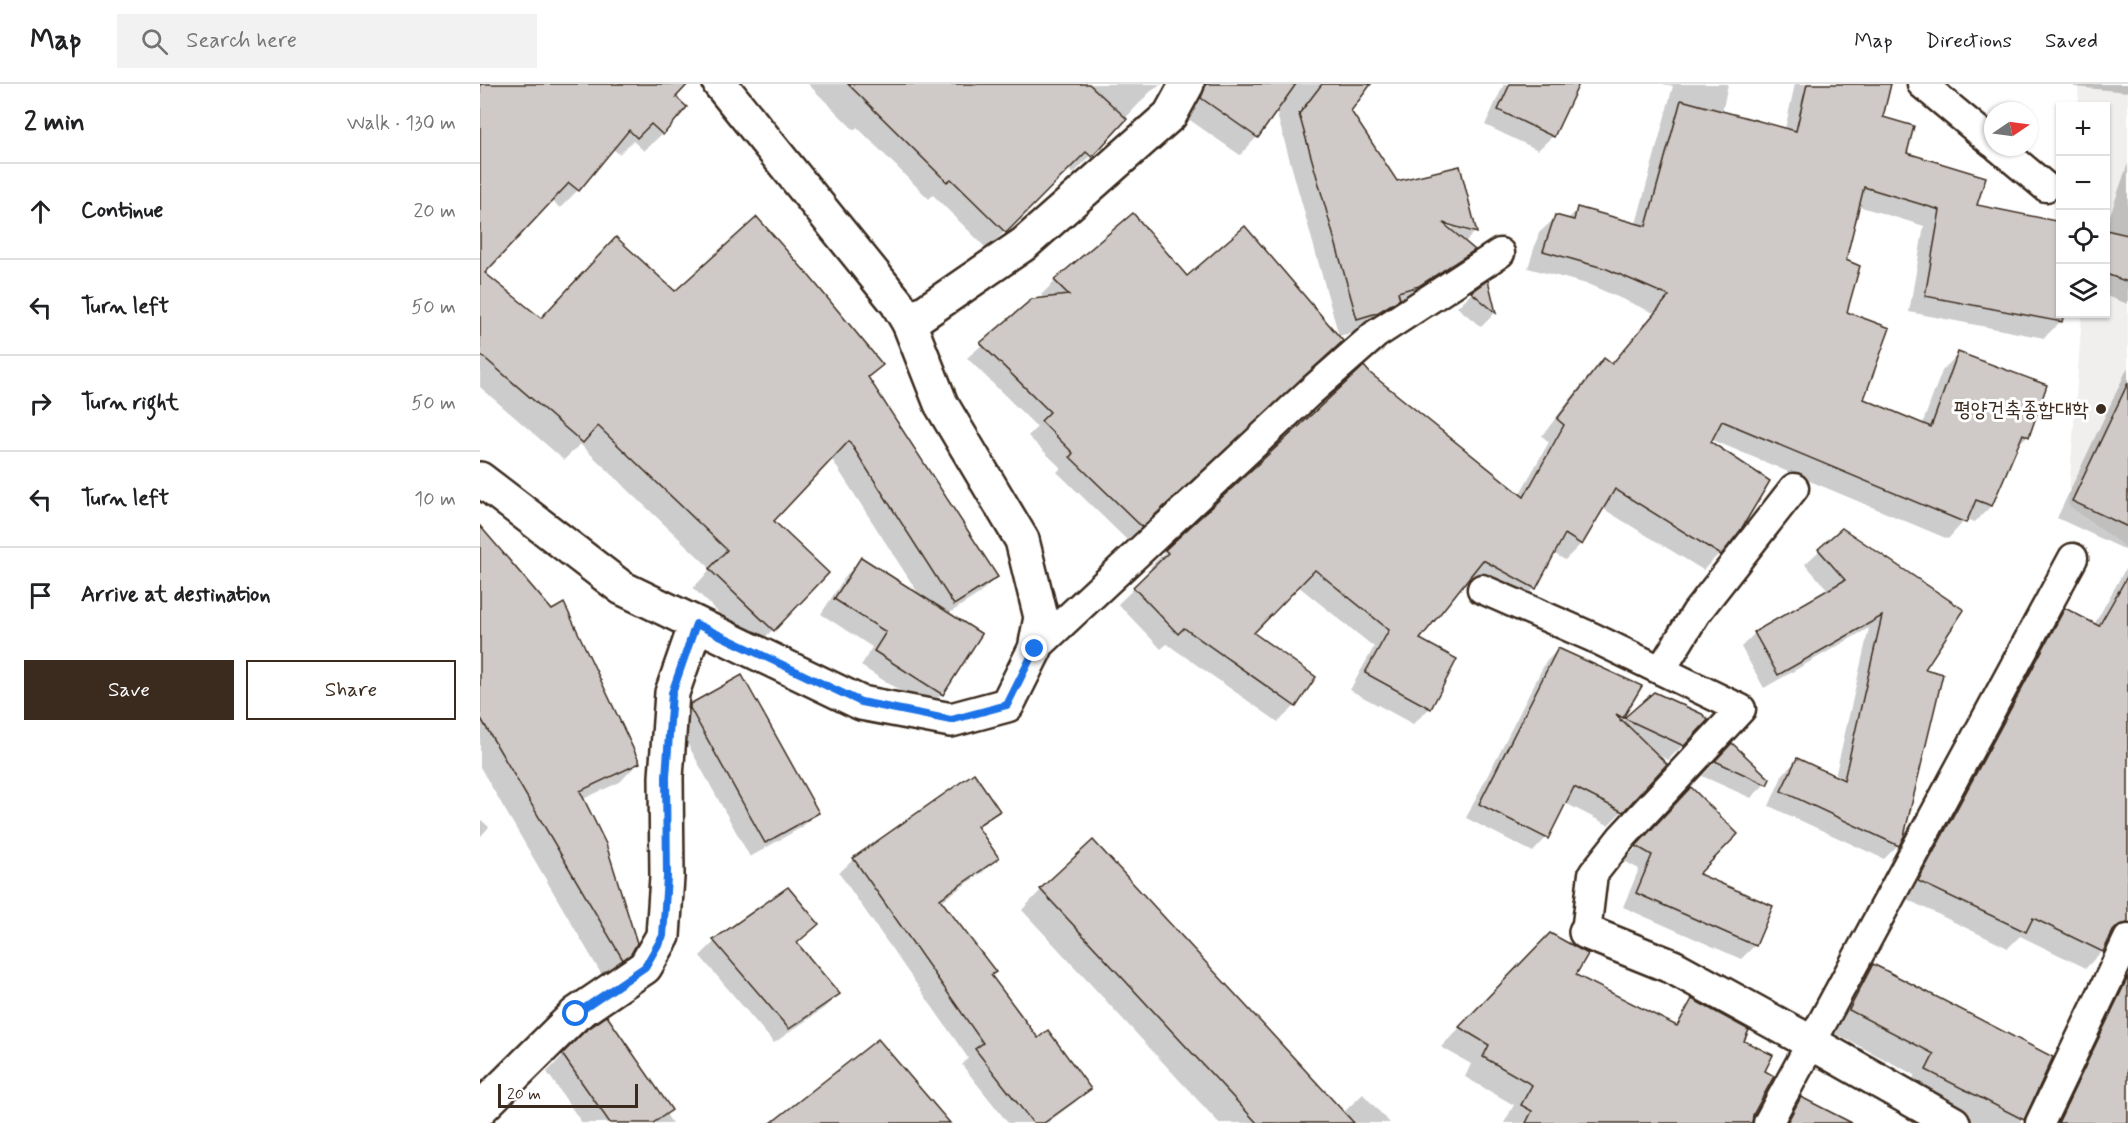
<!DOCTYPE html>
<html lang="en">
<head>
<meta charset="utf-8">
<style>
  body { margin:0; font-family:Mynerve,"Poor Story",sans-serif; background:#f2f2f2; color:#202124 }
  .controls { position:absolute; right:18px; top:18px; display:grid; overflow:hidden; border-radius:0px; box-shadow:0 2px 4px #0004 }
  .controls button { width:54px; height:54px; display:grid; place-items:center; padding:0; border:0; border-bottom:2px solid #e0e0e0; background:#fff; color:#202124; font:30px sans-serif }
  .compass { position:absolute; left:1504px; top:18px; width:54px; height:54px; border-radius:50%; background:#fff; box-shadow:0 2px 4px #0004; rotate:77deg }
  .scale { position:absolute; left:18px; bottom:15px; width:140px; box-sizing:border-box; padding-left:6px; border:3px solid #3b2a1e; border-top:0; font-size:16px; line-height:21px; white-space:nowrap; color:#3b2a1e; -webkit-text-stroke:4px #fff; paint-order:stroke }
  .stop { position:absolute; width:18px; height:18px; margin:-14px; border:4px solid #1a73e8; border-radius:50%; background:#fff }
  .stop.end { background:#1a73e8; border-color:#fff; box-shadow:0 2px 6px #0008 }
  .list { margin:0; padding:0; list-style:none }
  h2 { display:flex; justify-content:space-between; align-items:center; height:78px; margin:0; padding:0 24px; font-size:26px }
  h2 small { font-size:20px; font-weight:400; color:#757577 }
  .list li { display:grid; grid-template-columns:39px 1fr auto; gap:18px; align-items:center; box-sizing:border-box; height:96px; padding:0 24px; border-top:2px solid #e0e0e0 }
  .list b { display:block; font-size:22px; white-space:nowrap }
  .list em { font-size:20px; font-style:normal; color:#757577 }
  .actions { display:flex; gap:12px; padding:18px 24px }
  .actions a { flex:1; padding:14px 0; border:2px solid #3b2a1e; border-radius:0px; text-align:center; font-size:21px; color:#3b2a1e }
  .actions .main { background:#3b2a1e; color:#fff }
  .icon { flex:none; width:33px; height:33px; fill:none; stroke:currentColor; stroke-width:2; stroke-linecap:round; stroke-linejoin:round }
  .map { position:relative; flex:none; width:1648px; height:1039px; overflow:hidden }
  header { display:flex; align-items:center; gap:36px; box-sizing:border-box; height:84px; padding:0 30px; background:#fff; border-bottom:2px solid #e0e0e0 }
  header strong { font-size:28px }
  nav { display:flex; gap:33px; margin-inline-start:auto; font-size:21px }
  .search { width:420px; height:54px; background:#f2f2f2; display:flex; align-items:center; gap:15px; box-sizing:border-box; padding:0 21px; border-radius:0px; color:#757577; font-size:22px }
  main { display:flex }
  aside { flex:1; background:#fff }
  .map>svg:first-child { display:block }
  .built { fill:#f1efee }
  .shadow { fill:#0003; fill-rule:evenodd }
  .building { fill:#cfcac7; stroke:#3b2a1e; stroke-width:1.5 }
  .lines { fill:none; stroke-linecap:round; stroke-linejoin:round }
  .service-casing { stroke:#3b2a1e; stroke-width:33 }
  .minor-casing { stroke:#3b2a1e; stroke-width:38 }
  .service { stroke:#fff; stroke-width:28 }
  .minor { stroke:#fff; stroke-width:33 }
  .route { stroke:#1a73e8; stroke-width:8 }
  .poi-dot { fill:#3b2a1e; stroke:#fff; stroke-width:2 }
  .labels { text-anchor:middle; stroke-width:6; stroke-linejoin:round; paint-order:stroke }
  .poi-label { font-size:21px; fill:#3b2a1e; stroke:#fff; text-anchor:end }
</style>
</head>
<body>
<header>
<strong>Map</strong>
<div class="search"><svg class="icon" aria-label="search" viewBox="0 0 24 24"><circle cx="10" cy="10" r="6"/><path d="M15 15l6 6"/></svg>Search here</div>
<nav><a>Map</a><a>Directions</a><a>Saved</a></nav>
</header>
<main>
<aside>
<h2>2 min<small>Walk · 130 m</small></h2>
<ul class="list">
<li><svg class="icon" aria-label="ahead" viewBox="0 0 24 24"><path d="M12 20V5M6 11l6-6 6 6"/></svg><div><b>Continue</b></div><em>20 m</em></li>
<li><svg class="icon" aria-label="left" viewBox="0 0 24 24"><path d="M17 20v-9H6M10 6l-5 5 5 5"/></svg><div><b>Turn left</b></div><em>50 m</em></li>
<li><svg class="icon" aria-label="right" viewBox="0 0 24 24"><path d="M7 20v-9h11M14 6l5 5-5 5"/></svg><div><b>Turn right</b></div><em>50 m</em></li>
<li><svg class="icon" aria-label="left" viewBox="0 0 24 24"><path d="M17 20v-9H6M10 6l-5 5 5 5"/></svg><div><b>Turn left</b></div><em>10 m</em></li>
<li><svg class="icon" aria-label="arrive" viewBox="0 0 24 24"><path d="M6 21V4h12l-3 4 3 4H6"/></svg><div><b>Arrive at destination</b></div></li>
</ul>
<div class="actions"><a class="main">Save</a><a>Share</a></div>
</aside>
<div class="map">
<svg width="1648" height="1039" viewBox="0 0 1648 1039">
  <rect width="100%" height="100%" fill="#fff"/>
  <filter id="ink" filterUnits="userSpaceOnUse"><feTurbulence type="fractalNoise" baseFrequency=".0167" numOctaves="2"/><feDisplacementMap in="SourceGraphic" scale="12" xChannelSelector="R" yChannelSelector="G"/><feConvolveMatrix kernelMatrix="1 2 1 2 8 2 1 2 1" color-interpolation-filters="sRGB"/></filter>
  <g filter="url(#ink)">
    <polygon class="built" points="1598,0 1648,0 1648,465 1588,421 1602,230 1626,230 1626,22 1599,22"/>
    <g class="shadow">
      <polygon points="0,0 180,0 182,50 164,67 153,57 139,70 132,64 98,106 80,124 71,116 2,189 60,236 195,209 401,281 387,294 516,493 499,510 468,530 462,610 447,624 381,582 392,563 341,530 367,490 382,475 440,512 351,374 292,437 347,489 275,564 213,504 231,485 100,360 84,376 0,303"/>
      <polygon points="328,0 682,0 670,8 593,90 588,85 507,165 453,111 449,115 377,43 374,46"/>
      <path d="M694,0h196l-21,27 47,72 79,49 -11,11 8,7 -17,17 -56,37 -8,2 -11,10 -22,15 -19,5 -63,-225 -19,26 -17,18 -56,-39zM956,136l17,5v3l-18,-5z"/>
      <polygon points="1024,0 1097,0 1073,52 1058,66 1005,41"/>
      <polygon points="1182,0 1248,0 1242,29 1305,45 1315,0 1410,0 1401,34 1425,70 1496,123 1582,230 1581,237 1564,254 1429,228 1444,142 1378,122 1364,177 1366,229 1382,316 1442,341 1462,287 1478,270 1547,352 1535,364 1511,422 1495,438 1486,435 1468,455 1230,355 1239,470 1223,486 1122,424 1101,460 1085,476 1073,469 1055,504 1038,520 987,493 938,555 950,624 933,640 870,606 894,563 818,502 772,549 815,622 798,638 687,560 681,565 638,520 673,486 670,483 686,467 1039,411 1069,358 1062,352 1108,292 1125,276 1131,281 1174,229 1110,201 1048,184 1059,149 1076,133 1087,136 1098,125 1156,140 1193,2"/>
      <polygon points="1594,0 1648,0 1648,8 1594,3"/>
      <polygon points="1648,79 1648,220 1626,212 1626,143"/>
      <polygon points="652,131 707,194 847,271 647,456 577,388 581,384 548,352 557,343 487,274 552,217 565,215 561,211 575,197"/>
      <polygon points="1007,199 1015,229 1001,243 977,223 992,209"/>
      <polygon points="1648,283 1648,467 1577,434"/>
      <polygon points="0,444 158,679 140,698 103,715 150,869 123,893 0,683"/>
      <polygon points="1362,446 1442,586 1418,761 1404,775 1289,722 1303,690 1317,676 1355,693 1389,544 1284,604 1261,563 1275,549 1349,507 1325,480"/>
      <polygon points="1648,480 1648,869 1639,856 1628,855 1622,867 1606,884 1540,852 1528,864 1422,813 1568,543 1585,526 1614,541"/>
      <polygon points="1078,565 1142,633 1136,644 1175,610 1203,661 1188,676 1174,669 1142,727 1128,741 1085,719 1066,754 1053,768 986,734 1065,579"/>
      <polygon points="211,621 337,728 322,743 270,773 196,639 196,636"/>
      <polygon points="1238,675 1285,700 1271,714 1222,692"/>
      <polygon points="1197,719 1216,791 1275,861 1261,875 1143,823 1159,785 1144,777"/>
      <polygon points="518,726 497,745 517,774 503,788 460,818 510,892 557,956 609,1005 594,1019 567,1039 528,1039 482,981 488,974 359,789 374,775"/>
      <polygon points="0,735 9,743 0,753"/>
      <polygon points="561,806 863,1029 883,1010 910,1039 739,1039 542,826"/>
      <polygon points="337,840 316,860 358,910 344,924 294,959 220,872 234,858"/>
      <polygon points="1051,870 1094,891 1119,1039 1024,1039 1034,1021 985,993 991,980 961,963"/>
      <polygon points="1648,874 1648,1039 1571,1039"/>
      <polygon points="1393,882 1543,1035 1539,1039 1489,1039 1426,1007 1435,991 1350,947 1372,902"/>
      <polygon points="105,949 186,1030 192,1039 102,1039 67,988"/>
    </g>
    <g class="building">
      <polygon points="0,0 208,0 196,13 207,23 183,51 171,40 157,54 149,46 99,107 89,99 5,189 61,234 136,153 195,207 277,133 330,193 403,281 388,293 518,493 474,521 369,357 294,437 349,489 294,547 229,485 247,466 118,342 103,359 0,270"/>
      <polygon points="368,0 609,0 647,35 612,73 606,68 526,149 471,95 467,98"/>
      <polygon points="726,0 816,0 778,54 721,14"/>
      <polygon points="842,0 891,0 871,27 917,97 980,82 997,149 963,139 995,166 939,202 918,208 920,215 897,229 877,235 819,30"/>
      <polygon points="1030,0 1099,0 1074,53 1018,26"/>
      <polygon points="1327,0 1411,0 1403,33 1434,42 1427,69 1506,93 1497,121 1581,138 1581,230 1584,230 1582,238 1445,212 1460,126 1384,103 1366,176 1380,182 1367,228 1410,244 1384,315 1451,343 1478,268 1567,301 1549,353 1543,350 1512,422 1496,416 1486,439 1242,337 1231,358 1290,397 1260,447 1241,471 1135,405 1102,461 1085,450 1056,505 1003,476 940,555 977,575 951,625 885,589 909,546 835,486 774,549 836,593 816,623 704,544 698,550 653,503 688,469 685,466 884,282 890,289 1044,413 1084,341 1077,335 1124,274 1132,280 1189,212 1127,185 1063,167 1075,131 1094,136 1097,123 1166,142 1201,16 1316,47"/>
      <polygon points="653,129 707,192 765,142 863,257 662,443 590,373 593,369 561,337 570,328 500,259 552,215 589,211 574,196"/>
      <polygon points="1626,146 1648,151 1648,198 1626,190"/>
      <polygon points="1008,196 1016,229 991,208"/>
      <polygon points="1648,299 1648,443 1592,417"/>
      <polygon points="0,442 72,526 84,519 160,679 100,707 126,760 157,859 151,870 143,876 0,633"/>
      <polygon points="1362,444 1484,526 1445,585 1463,590 1424,752 1419,762 1301,707 1317,674 1364,696 1402,532 1298,591 1274,548 1365,496 1338,465"/>
      <polygon points="381,473 502,550 463,611 394,567 406,548 354,515"/>
      <polygon points="1648,491 1648,839 1639,841 1633,847 1623,868 1553,834 1546,848 1438,797 1585,524 1619,542"/>
      <polygon points="1078,564 1162,602 1143,634 1136,630 1141,636 1140,638 1142,636 1187,680 1143,728 1094,703 1068,755 999,720"/>
      <polygon points="262,591 339,729 285,759 210,624 210,620"/>
      <polygon points="1174,608 1222,630 1228,636 1204,662 1144,634"/>
      <polygon points="1252,659 1290,695 1287,701 1235,677"/>
      <polygon points="494,689 520,727 497,742 519,774 460,815 516,888 511,891 558,954 568,946 611,1005 564,1039 553,1039 495,965 503,959 373,774"/>
      <polygon points="1211,703 1258,750 1219,790 1293,822 1276,862 1156,809 1172,771 1156,762"/>
      <polygon points="613,756 874,1039 777,1039 560,805"/>
      <polygon points="308,803 339,840 317,859 360,910 309,945 233,856"/>
      <polygon points="1070,849 1108,870 1096,891 1197,942 1212,915 1269,946 1264,957 1293,971 1285,987 1294,992 1273,1031 1272,1039 1046,1039 1052,1027 1041,1021 1052,1001 1003,973 1009,961 979,943"/>
      <polygon points="1393,880 1573,973 1544,1036 1446,986 1454,970 1369,926"/>
      <polygon points="1648,893 1648,1039 1578,1039"/>
      <polygon points="127,932 192,1026 173,1039 130,1039 82,970 104,948"/>
      <polygon points="398,955 470,1039 291,1039 352,991"/>
      <polygon points="1321,1013 1372,1039 1307,1039"/>
    </g>
    <g class="lines">
      <g class="service-casing">
        <g id="service">
          <polyline points="1442,0 1513,59"/>
          <polyline points="1518,63 1566,103"/>
          <polyline points="1002,505 1112,553 1261,625 1142,753 1113,790 1106,848"/>
          <polyline points="555,565 830,308 896,250 1020,169"/>
          <polyline points="1181,586 1216,529 1314,404"/>
          <polyline points="1288,1039 1593,474"/>
          <polyline points="1560,1039 1648,855"/>
        </g>
      </g>
      <g class="minor-casing">
        <g id="minor">
          <polyline points="429,239 544,160 690,31 707,0"/>
          <polyline points="0,395 142,504 381,619 471,636 527,621 555,565 561,533 542,456 461,320 429,239 417,219 240,0"/>
          <polyline points="1106,848 1193,883 1332,959 1473,1039"/>
          <polyline points="0,1025 96,930 165,883 183,852 187,793 186,693 192,609 216,540"/>
        </g>
      </g>
      <use href="#service" class="service"/>
      <use href="#minor" class="minor"/>
    </g>
  </g>
  <g class="lines" filter="url(#ink)">
    <polyline class="route" points="96,930 165,883 183,852 187,793 186,693 192,609 216,540 381,618 471,636 527,621 555,565"/>
  </g>
  <circle class="poi-dot" cx="1621" cy="325" r="6"/>
  <g class="labels">
    <g class="poi-label">
      <text x="1609" y="332">평양건축종합대학</text>
    </g>
  </g>
</svg>
<div class="controls">
<button>+</button>
<button>−</button>
<button><svg class="icon" aria-label="locate" viewBox="0 0 24 24"><circle cx="12" cy="12" r="6"/><path d="M12 2v4M12 18v4M2 12h4M18 12h4"/></svg></button>
<button><svg class="icon" aria-label="layers" viewBox="0 0 24 24"><path d="M12 4l9 5-9 5-9-5zM3 14l9 5 9-5"/></svg></button>
</div>
<svg class="compass" viewBox="-18 -18 36 36"><path d="M0-13l5 13h-10z" fill="#e53935"/><path d="M0 13l5-13h-10z" fill="#757577"/></svg>
<div class="scale">20 m</div>
<div class="stop" style="left:96px;top:930px"></div>
<div class="stop end" style="left:555px;top:565px"></div>
</div>
</main>
</body>
</html>
